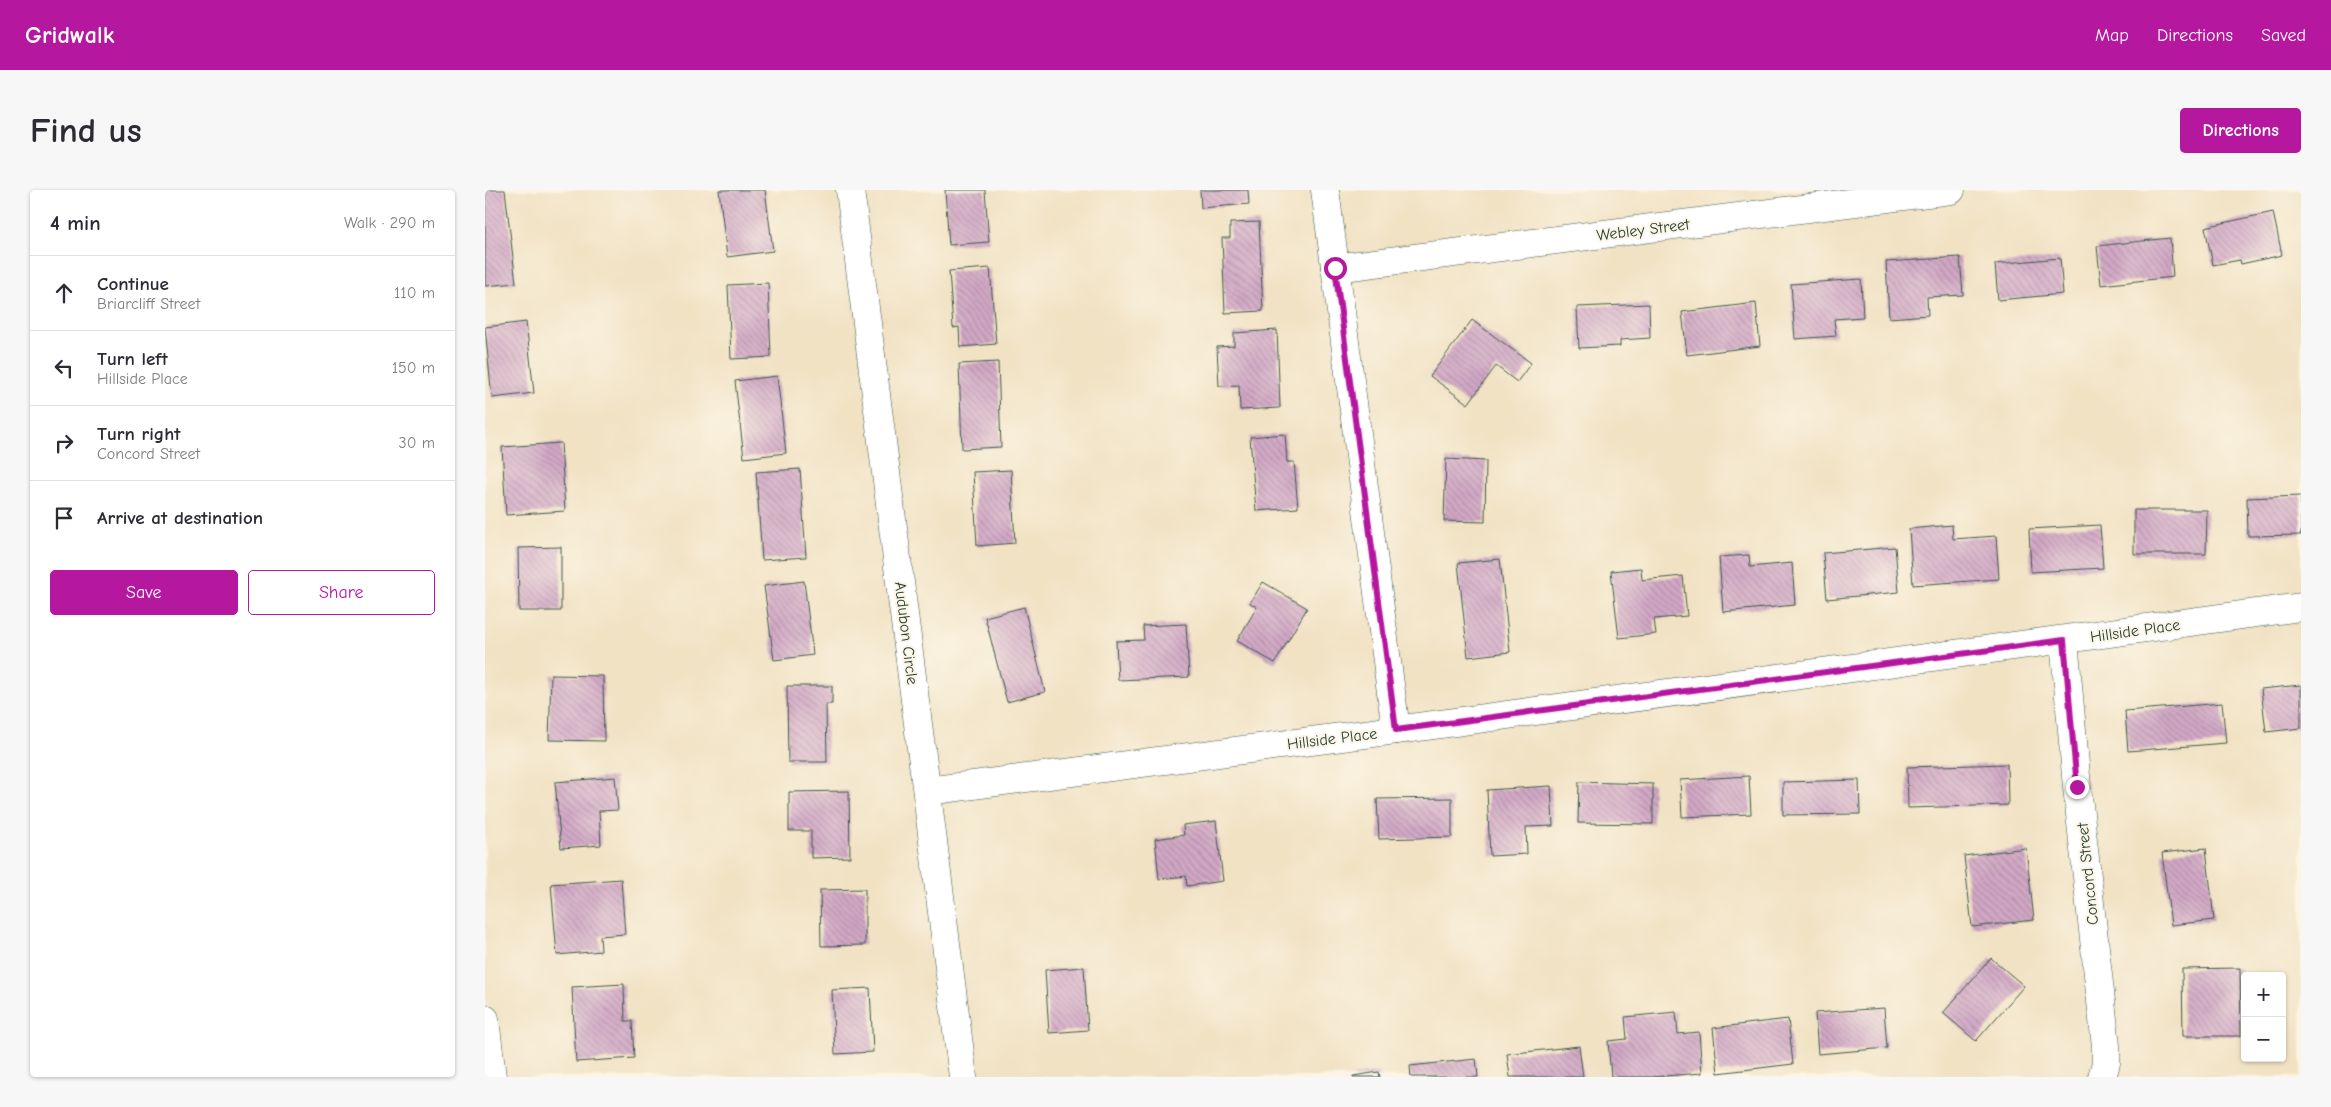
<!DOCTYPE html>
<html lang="en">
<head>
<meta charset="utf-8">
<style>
  body { margin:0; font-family:"Comic Neue",sans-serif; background:#f7f7f7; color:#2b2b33 }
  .controls { position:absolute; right:15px; bottom:15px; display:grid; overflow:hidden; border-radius:5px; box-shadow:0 1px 4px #0004 }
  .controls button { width:45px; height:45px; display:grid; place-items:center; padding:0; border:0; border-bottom:1px solid #e1e1e2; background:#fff; color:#2b2b33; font:25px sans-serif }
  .stop { position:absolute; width:15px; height:15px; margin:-11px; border:4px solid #b5179e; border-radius:50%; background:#fff }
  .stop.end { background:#b5179e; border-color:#fff; box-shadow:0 1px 5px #0008 }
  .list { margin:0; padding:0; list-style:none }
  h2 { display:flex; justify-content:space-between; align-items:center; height:65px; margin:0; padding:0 20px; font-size:21px }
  h2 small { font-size:16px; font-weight:400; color:#7c7c81 }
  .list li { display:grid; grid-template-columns:32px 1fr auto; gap:15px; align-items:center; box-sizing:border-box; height:75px; padding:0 20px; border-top:1px solid #e1e1e2 }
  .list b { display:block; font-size:19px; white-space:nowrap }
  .list p { margin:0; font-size:16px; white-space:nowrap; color:#7c7c81 }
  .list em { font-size:16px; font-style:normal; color:#7c7c81 }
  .actions { display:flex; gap:10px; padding:15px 20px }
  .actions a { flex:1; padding:11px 0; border:1px solid #b5179e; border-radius:5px; text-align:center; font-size:18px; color:#b5179e }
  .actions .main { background:#b5179e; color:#fff }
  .icon { flex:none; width:28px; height:28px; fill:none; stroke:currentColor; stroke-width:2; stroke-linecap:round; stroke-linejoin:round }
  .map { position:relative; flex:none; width:1816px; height:887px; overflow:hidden; border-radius:5px }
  header { display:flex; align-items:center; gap:30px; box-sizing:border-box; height:70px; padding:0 25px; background:#b5179e; color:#fff }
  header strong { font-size:24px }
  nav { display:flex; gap:28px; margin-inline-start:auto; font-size:18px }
  .intro { display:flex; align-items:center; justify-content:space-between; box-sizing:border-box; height:120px; padding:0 30px }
  h1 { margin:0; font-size:35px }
  .button { padding:12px 22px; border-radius:5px; background:#b5179e; color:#fff; font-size:18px; font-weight:700 }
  main { display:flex; gap:30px; padding:0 30px }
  aside { flex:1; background:#fff; border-radius:5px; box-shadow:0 1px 4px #0004 }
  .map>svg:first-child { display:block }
  .building { fill:url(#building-back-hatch) }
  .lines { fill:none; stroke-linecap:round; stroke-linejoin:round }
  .minor-casing { stroke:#3e564a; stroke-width:29 }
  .minor { stroke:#fff; stroke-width:28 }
  .route { stroke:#b5179e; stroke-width:6 }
  .labels { text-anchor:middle; stroke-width:4; stroke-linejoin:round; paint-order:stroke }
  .street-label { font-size:16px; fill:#1f3d34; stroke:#fcf5e5 }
</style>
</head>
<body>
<header>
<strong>Gridwalk</strong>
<nav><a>Map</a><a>Directions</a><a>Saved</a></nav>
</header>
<div class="intro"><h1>Find us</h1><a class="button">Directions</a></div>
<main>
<aside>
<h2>4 min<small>Walk · 290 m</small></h2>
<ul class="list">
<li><svg class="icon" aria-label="ahead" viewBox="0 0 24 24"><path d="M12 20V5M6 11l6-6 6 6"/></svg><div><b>Continue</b><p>Briarcliff Street</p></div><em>110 m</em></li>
<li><svg class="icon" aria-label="left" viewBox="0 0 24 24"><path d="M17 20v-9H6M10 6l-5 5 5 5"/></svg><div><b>Turn left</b><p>Hillside Place</p></div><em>150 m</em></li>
<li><svg class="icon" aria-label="right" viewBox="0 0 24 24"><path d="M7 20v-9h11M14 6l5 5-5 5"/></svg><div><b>Turn right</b><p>Concord Street</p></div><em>30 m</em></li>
<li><svg class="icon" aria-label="arrive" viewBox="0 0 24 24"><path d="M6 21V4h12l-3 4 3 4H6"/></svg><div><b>Arrive at destination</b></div></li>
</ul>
<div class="actions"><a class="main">Save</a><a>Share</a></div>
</aside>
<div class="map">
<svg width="1816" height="887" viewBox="0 0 1816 887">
  <defs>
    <pattern id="building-back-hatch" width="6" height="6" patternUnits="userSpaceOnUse" patternTransform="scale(1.25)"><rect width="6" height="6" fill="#d2a8c6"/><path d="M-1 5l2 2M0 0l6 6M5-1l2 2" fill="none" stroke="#aa8aa2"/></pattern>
  </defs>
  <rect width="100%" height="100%" fill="#fcf5e5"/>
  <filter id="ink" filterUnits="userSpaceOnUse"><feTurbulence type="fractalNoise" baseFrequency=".02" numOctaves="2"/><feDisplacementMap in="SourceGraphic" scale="10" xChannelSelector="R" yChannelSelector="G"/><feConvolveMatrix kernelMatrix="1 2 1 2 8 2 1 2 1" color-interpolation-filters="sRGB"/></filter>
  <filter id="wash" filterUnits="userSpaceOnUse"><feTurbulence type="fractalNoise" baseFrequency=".0096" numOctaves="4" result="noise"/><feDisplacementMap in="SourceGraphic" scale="20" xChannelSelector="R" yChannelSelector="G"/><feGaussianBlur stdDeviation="1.12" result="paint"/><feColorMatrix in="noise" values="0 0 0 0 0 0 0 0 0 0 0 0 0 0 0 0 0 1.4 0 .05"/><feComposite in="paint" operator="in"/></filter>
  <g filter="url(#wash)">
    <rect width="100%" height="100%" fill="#f1e2c4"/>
    <g id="blocks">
      <g class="building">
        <polygon points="0,0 20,0 31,93 0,96"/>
        <polygon points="234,0 280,0 288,61 242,67"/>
        <polygon points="460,0 500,0 504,52 464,55"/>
        <polygon points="715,0 763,0 764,14 716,18"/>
        <polygon points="1788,22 1797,65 1756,74 1755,70 1728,75 1720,37"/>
        <polygon points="774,32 778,121 740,123 737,48 745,48 745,33"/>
        <polygon points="1685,48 1688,87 1616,95 1612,56"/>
        <polygon points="1475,67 1478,105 1442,107 1443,125 1404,128 1401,72"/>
        <polygon points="1575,68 1578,104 1513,110 1510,74"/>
        <polygon points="505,78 511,154 475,157 474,137 468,138 464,81"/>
        <polygon points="1376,89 1378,127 1349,129 1351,146 1310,149 1306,94"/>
        <polygon points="283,93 286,167 246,169 243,95"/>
        <polygon points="1271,113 1275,156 1202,165 1197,122"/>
        <polygon points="1164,114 1165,148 1135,150 1135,156 1094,158 1092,117"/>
        <polygon points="987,130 1046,173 1032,192 1011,176 983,214 945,186"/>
        <polygon points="41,132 49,203 7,208 0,137"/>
        <polygon points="792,140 795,218 755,220 754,195 734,196 732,157 749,156 749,143"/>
        <polygon points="513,172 516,257 477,259 474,174"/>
        <polygon points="292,186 301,263 259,268 250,191"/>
        <polygon points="800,244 802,272 809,272 813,318 771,321 765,247"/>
        <polygon points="76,253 80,321 21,325 17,257"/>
        <polygon points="961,269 1001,271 1000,332 959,331"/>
        <polygon points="315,279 321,367 277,370 271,282"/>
        <polygon points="526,280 530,353 492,356 488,282"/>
        <polygon points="1816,306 1816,345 1763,346 1762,308"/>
        <polygon points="1649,320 1722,320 1721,364 1649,364"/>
        <polygon points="1467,335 1468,349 1511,346 1514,389 1428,395 1424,339"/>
        <polygon points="1615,335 1618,378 1546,382 1544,339"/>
        <polygon points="76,357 76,421 34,421 33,358"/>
        <polygon points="1410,357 1414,402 1342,409 1338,363"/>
        <polygon points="1264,365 1265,377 1307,373 1310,415 1238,422 1234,367"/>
        <polygon points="1015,369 1025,462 983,467 973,373"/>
        <polygon points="1156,378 1157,390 1198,386 1202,426 1169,429 1171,444 1134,448 1126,381"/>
        <polygon points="319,391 328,465 289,470 279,396"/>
        <polygon points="778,392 822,418 790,473 752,451 772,417 765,413"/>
        <polygon points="539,417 560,502 522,512 500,427"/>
        <polygon points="701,434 704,487 633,490 631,451 659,450 658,436"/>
        <polygon points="66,485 118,486 119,551 64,550"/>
        <polygon points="1816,495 1816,538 1781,542 1776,499"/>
        <polygon points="302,496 347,496 347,514 341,514 342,572 303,572"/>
        <polygon points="1737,513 1741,553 1643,561 1640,521"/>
        <polygon points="1522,574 1523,615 1423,618 1422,577"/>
        <polygon points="1264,586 1266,624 1197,627 1195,590"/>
        <polygon points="130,587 133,620 114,621 116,655 76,658 70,592"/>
        <polygon points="1374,590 1375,624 1298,625 1298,592"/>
        <polygon points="1094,592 1168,594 1168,634 1093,633"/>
        <polygon points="1066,596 1068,636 1041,637 1042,664 1005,666 1002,600"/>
        <polygon points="364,601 365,667 326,668 326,641 304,641 304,602"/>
        <polygon points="967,608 967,647 894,649 892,609"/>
        <polygon points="731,631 738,691 702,696 701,686 674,689 670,649 699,645 698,635"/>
        <polygon points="1541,658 1549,730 1487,737 1479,666"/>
        <polygon points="1721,658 1729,730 1686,735 1677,663"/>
        <polygon points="136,689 140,744 115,746 116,761 72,765 66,694"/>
        <polygon points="380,699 380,755 336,756 335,700"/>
        <polygon points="1506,768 1539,796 1491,851 1458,823"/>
        <polygon points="599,777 603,840 564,843 560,780"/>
        <polygon points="1755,778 1756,846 1698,846 1697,779"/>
        <polygon points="139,794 140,831 147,831 149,868 91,872 87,797"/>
        <polygon points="385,798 388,862 350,864 347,800"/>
        <polygon points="1399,818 1402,858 1333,864 1330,823"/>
        <polygon points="1191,822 1193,844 1214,842 1217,883 1167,887 1126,887 1123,851 1142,849 1140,827"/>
        <polygon points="1303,829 1308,874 1233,883 1228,838"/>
        <polygon points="1094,856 1098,887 1025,887 1022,864"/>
        <polygon points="991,869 993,887 926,887 925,876"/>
        <polygon points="894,882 895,887 868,887 868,886"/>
      </g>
    </g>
  </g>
  <g filter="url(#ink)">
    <use href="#blocks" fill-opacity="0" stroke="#3e564a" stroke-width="1"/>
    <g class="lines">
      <g class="minor-casing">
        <g id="minor">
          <polyline points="365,0 478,887"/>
          <polyline points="840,0 911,540"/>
          <polyline points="850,78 1466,0"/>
          <polyline points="1579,450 1592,597 1621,856 1621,873 1617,887"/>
          <polyline points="442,601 911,540 1816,417"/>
          <polyline points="0,829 7,887"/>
        </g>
      </g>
      <use href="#minor" class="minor"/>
    </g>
  </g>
  <g class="lines" filter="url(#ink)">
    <polyline class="route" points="850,78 911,540 1579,450 1592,597"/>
  </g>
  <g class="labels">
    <g class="street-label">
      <text transform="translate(1158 39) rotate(-7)" y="6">Webley Street</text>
      <text transform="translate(1650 440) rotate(-8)" y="6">Hillside Place</text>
      <text transform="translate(422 443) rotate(83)" y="6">Audubon Circle</text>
      <text transform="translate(847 548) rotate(-7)" y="6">Hillside Place</text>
      <text transform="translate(1602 684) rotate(-96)" y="6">Concord Street</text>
    </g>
  </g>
</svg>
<div class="controls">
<button>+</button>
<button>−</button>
</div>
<div class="stop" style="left:850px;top:78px"></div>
<div class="stop end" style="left:1592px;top:597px"></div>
</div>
</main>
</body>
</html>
